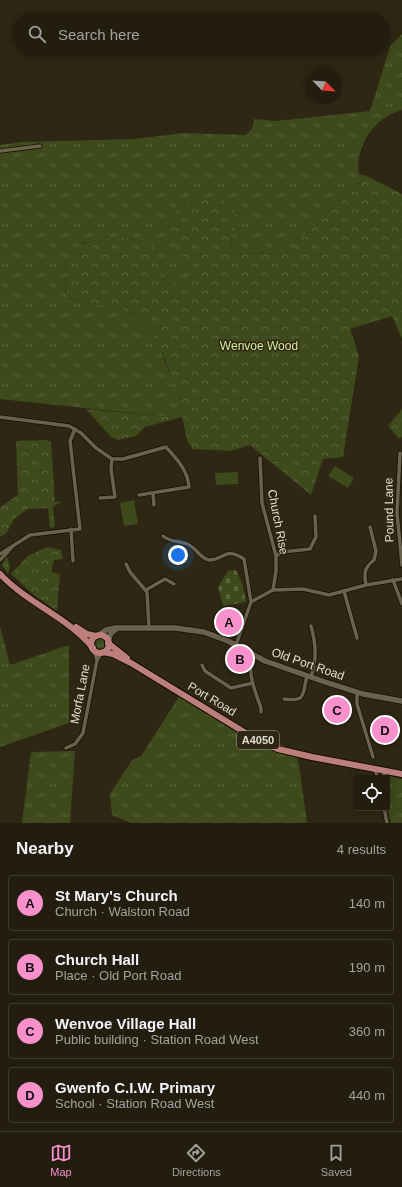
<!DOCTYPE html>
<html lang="en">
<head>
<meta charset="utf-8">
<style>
  body { margin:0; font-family:Arial,sans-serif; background:#2e2a1c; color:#f1f3f6 }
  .controls { position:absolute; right:12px; bottom:12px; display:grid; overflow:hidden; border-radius:4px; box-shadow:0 2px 10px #0003 }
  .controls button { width:36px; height:36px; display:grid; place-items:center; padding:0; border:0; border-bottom:1px solid #3f3b2e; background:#221d0e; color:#f1f3f6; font:20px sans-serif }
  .compass { position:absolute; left:306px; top:68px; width:36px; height:36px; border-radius:50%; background:#221d0e; box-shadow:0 2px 10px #0003; rotate:115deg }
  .you { position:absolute; left:178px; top:555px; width:14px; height:14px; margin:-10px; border:3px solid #fff; border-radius:50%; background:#1a73e8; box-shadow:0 0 0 6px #1a73e833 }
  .badge { display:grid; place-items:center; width:26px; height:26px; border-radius:50%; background:#f890cc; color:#111; font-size:13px; font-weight:700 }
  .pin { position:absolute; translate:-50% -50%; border:2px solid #fff; box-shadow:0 1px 4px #0006 }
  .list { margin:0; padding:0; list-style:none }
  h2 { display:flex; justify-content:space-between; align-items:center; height:52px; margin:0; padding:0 16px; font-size:17px }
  h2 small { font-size:13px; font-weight:400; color:#a2a29e }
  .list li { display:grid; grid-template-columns:26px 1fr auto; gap:12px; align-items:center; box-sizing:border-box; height:56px; margin:0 8px 8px; padding:0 8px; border:1px solid #3f3b2e; border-radius:4px }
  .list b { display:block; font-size:15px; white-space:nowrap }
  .list p { margin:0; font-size:13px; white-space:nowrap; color:#a2a29e }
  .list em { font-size:13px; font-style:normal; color:#a2a29e }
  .icon { flex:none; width:22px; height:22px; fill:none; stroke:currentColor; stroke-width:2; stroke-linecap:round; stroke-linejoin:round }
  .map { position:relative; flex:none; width:402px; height:823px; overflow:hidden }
  .search { position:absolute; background:#221d0e; box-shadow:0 2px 10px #0003; left:12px; right:12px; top:12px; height:44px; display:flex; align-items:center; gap:10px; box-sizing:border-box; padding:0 14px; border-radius:22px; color:#a2a29e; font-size:15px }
  .sheet { height:308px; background:#221d0e }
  nav { display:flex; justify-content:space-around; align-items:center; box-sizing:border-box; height:56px; border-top:1px solid #3f3b2e; background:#221d0e; font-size:11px; color:#a2a29e }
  nav a { display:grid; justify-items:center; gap:2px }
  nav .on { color:#f890cc }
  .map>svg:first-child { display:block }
  .grass { fill:url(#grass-tufts) }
  .forest { fill:url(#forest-crowns) }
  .cemetery { fill:url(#cemetery-stones) }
  .park { fill:#3e491c }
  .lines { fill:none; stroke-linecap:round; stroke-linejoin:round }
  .street-casing { stroke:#161001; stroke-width:5 }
  .secondary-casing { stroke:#161001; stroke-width:7 }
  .primary-casing { stroke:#161001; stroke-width:8 }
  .street { stroke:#69624d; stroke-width:3.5 }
  .secondary { stroke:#69624d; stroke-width:5.5 }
  .primary { stroke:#bd7f7c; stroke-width:6 }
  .labels { text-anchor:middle; stroke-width:3; stroke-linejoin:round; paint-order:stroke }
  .shield { fill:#2d2713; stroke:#aba698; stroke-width:1 }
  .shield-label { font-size:11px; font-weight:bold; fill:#e1ddd1 }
  .park-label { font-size:12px; fill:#d6ec9d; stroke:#2d2713 }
  .street-label { font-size:12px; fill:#e1ddd1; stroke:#2d2713 }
</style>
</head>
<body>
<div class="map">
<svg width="402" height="823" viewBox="0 0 402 823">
  <defs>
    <pattern id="grass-tufts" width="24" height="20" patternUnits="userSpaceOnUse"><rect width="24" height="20" fill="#3e491c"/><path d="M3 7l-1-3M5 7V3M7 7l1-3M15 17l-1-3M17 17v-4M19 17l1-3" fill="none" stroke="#5a633c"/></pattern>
    <pattern id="forest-crowns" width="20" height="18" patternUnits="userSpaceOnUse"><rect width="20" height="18" fill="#3e491c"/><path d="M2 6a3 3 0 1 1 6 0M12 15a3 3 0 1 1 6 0" fill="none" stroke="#5a633c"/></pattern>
    <pattern id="cemetery-stones" width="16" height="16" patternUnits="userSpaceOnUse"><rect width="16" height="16" fill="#3e491c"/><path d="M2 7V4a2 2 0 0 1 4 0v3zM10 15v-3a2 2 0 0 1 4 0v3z" fill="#5a633c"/></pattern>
  </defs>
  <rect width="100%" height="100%" fill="#2d2713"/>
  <g class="grass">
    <path d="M402,34v76c-26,6 -48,36 -43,64l8,2 -81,77 -57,1 3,-11 -37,-45 -18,10 -8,17 34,46 -23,15 -11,-2 -9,-7 -3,-25 -24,-14 -48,4 -10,6 -9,21 -1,23 4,6c21,6 45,6 65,17 8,5 17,16 23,24 4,7 5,15 8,23 6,15 20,31 15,48 -2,5 -6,5 -10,7l-170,-18v-254l22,-3 112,-3 50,-6 61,2 7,-6 2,-10 22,2 94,-10 20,-64z"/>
    <polygon points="7,556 10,566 8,574 2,565"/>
    <polygon points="0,626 10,665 69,645 69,723 0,747"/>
    <circle cx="101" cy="644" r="5.5"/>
    <polygon points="182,692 244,730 295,750 299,765 307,823 131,823 112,815 110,794 132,760 141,756"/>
    <polygon points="75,751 70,823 22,823 31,752"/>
    <polygon points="388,776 402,779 402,823 391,823 387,806 386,778"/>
  </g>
  <g class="forest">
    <path d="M367,176l35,18v145l-10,-23 -42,13 9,27 -16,101 -20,2 -12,36 -61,-50 -19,6 -38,-2 -5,-6 -6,-26 -37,10 -9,9 -18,4 -7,-3 -25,-28 84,8 8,-3 2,-4 1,-12 -24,-58 -7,-10 -15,-15 -12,-5 -54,-12c-5,-8 -4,-14 -3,-23 0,-9 3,-19 9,-26 10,-12 57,-12 72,-9l10,12 4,25 8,7 11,2 23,-15 -17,-10 -12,-18 -5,-18 8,-17 18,-10h24l15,10 2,12 -7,34 57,-1z"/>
    <polygon points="402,409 402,437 399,439 388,426"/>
    <polygon points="47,440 51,442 55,502 63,501 53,507 55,527 50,528 48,508 31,509 29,508 14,519 6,534 0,537 0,507 18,495 16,441"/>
    <polygon points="47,547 61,550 63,559 54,560 51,572 60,574 57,611 35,596 11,574 28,556"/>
  </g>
  <polygon class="cemetery" points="236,570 243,585 246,602 223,606 218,587 228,571"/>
  <g class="park">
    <polygon points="335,466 354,478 348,488 328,476"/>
    <polygon points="238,472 238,484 216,485 215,473"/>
    <polygon points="134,500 138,524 124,526 120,503"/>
  </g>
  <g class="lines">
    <g class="street-casing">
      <g id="street">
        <polyline points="0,151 40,146"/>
        <path d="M0,417l69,9 12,7 15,15 16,11h11l43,-12c11,12 22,24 23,40l-50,8"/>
        <polyline points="400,453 397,513 402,565"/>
        <polyline points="260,458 262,503 276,556 276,571 273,590"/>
        <polyline points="153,493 154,505"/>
        <polyline points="100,498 115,497 111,469 112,459"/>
        <polyline points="71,529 73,561"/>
        <path d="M163,536c8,7 17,4 26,9 7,3 12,14 20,15 16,0 15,-14 35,-1l7,43"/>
        <polyline points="0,554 30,535 80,529 70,441 75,429"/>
        <polyline points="276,556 282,552 310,549 316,537 315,516"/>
        <polyline points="0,560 12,547"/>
        <polyline points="126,564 130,572 147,592 149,628"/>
        <polyline points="393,580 402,604"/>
        <path d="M366,585c-2,-12 -2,-17 8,-25l2,-9 -6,-24"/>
        <polyline points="146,590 165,579 174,584"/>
        <polyline points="344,591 357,638"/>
        <path d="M311,626c5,18 6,33 0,51"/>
        <polyline points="236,645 251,602 273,590 303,589 329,595 366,585 402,579"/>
        <polyline points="94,650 97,660"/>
        <path d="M254,655c-8,18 1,35 7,53v4"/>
        <polyline points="202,665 205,671 231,688 253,683"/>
        <polyline points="357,692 357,704 373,757"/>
        <path d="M284,699c23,3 18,-5 23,-23"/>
        <polyline points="66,748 75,744 83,733 97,660 102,652"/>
        <polyline points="375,770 378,778"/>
        <polyline points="381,778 386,772"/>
        <polyline points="384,808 387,823"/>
      </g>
    </g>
    <g class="secondary-casing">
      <g id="secondary">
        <polyline points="99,635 106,630 115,628 175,628 204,632 228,641 265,661 325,682 363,694 402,701"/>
        <polyline points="108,641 111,633 116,629"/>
      </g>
    </g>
    <g class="primary-casing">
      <g id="primary">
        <path d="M0,574c27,29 68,43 93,74"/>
        <polyline points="76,627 87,634 96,636"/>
        <circle cx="100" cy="644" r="9"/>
        <polyline points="108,643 127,658"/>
        <polyline points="103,652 113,654 131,663 249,735 278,749 312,757 402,774"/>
      </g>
    </g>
    <use href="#street" class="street"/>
    <use href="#secondary" class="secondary"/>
    <use href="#primary" class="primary"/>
  </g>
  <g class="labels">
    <rect class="shield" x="237" y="731" width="42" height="18" rx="3"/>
    <g class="shield-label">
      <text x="258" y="744">A4050</text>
    </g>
    <g class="park-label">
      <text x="259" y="350">Wenvoe Wood</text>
    </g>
    <g class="street-label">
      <text transform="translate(389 510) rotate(-91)" y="4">Pound Lane</text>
      <text transform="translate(278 522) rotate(79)" y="4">Church Rise</text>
      <text transform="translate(308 664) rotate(19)" y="4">Old Port Road</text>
      <text transform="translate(80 694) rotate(-79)" y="4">Morfa Lane</text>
      <text transform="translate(212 699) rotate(31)" y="4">Port Road</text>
    </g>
  </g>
</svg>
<div class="controls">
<button><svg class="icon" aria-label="locate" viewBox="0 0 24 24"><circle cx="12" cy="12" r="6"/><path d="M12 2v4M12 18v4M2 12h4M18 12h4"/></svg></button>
</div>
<svg class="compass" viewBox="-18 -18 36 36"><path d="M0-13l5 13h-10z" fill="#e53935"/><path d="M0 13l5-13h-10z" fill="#a2a29e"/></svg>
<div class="you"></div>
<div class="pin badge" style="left:229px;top:622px">A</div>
<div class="pin badge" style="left:240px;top:659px">B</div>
<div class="pin badge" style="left:337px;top:710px">C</div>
<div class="pin badge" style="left:385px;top:730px">D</div>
<div class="search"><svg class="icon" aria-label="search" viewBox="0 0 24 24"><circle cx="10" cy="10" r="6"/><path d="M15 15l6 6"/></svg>Search here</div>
</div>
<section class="sheet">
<h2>Nearby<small>4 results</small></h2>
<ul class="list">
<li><span class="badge">A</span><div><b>St Mary's Church</b><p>Church · Walston Road</p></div><em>140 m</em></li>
<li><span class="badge">B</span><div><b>Church Hall</b><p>Place · Old Port Road</p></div><em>190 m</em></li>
<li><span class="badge">C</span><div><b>Wenvoe Village Hall</b><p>Public building · Station Road West</p></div><em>360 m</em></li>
<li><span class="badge">D</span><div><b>Gwenfo C.I.W. Primary</b><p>School · Station Road West</p></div><em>440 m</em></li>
</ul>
</section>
<nav>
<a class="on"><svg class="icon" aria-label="map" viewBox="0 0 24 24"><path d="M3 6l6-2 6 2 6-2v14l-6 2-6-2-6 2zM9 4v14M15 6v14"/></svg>Map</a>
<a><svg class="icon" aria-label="directions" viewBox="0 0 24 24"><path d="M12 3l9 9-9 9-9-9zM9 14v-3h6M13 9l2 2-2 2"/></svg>Directions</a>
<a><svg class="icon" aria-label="saved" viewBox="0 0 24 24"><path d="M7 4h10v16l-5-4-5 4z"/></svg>Saved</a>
</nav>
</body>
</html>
